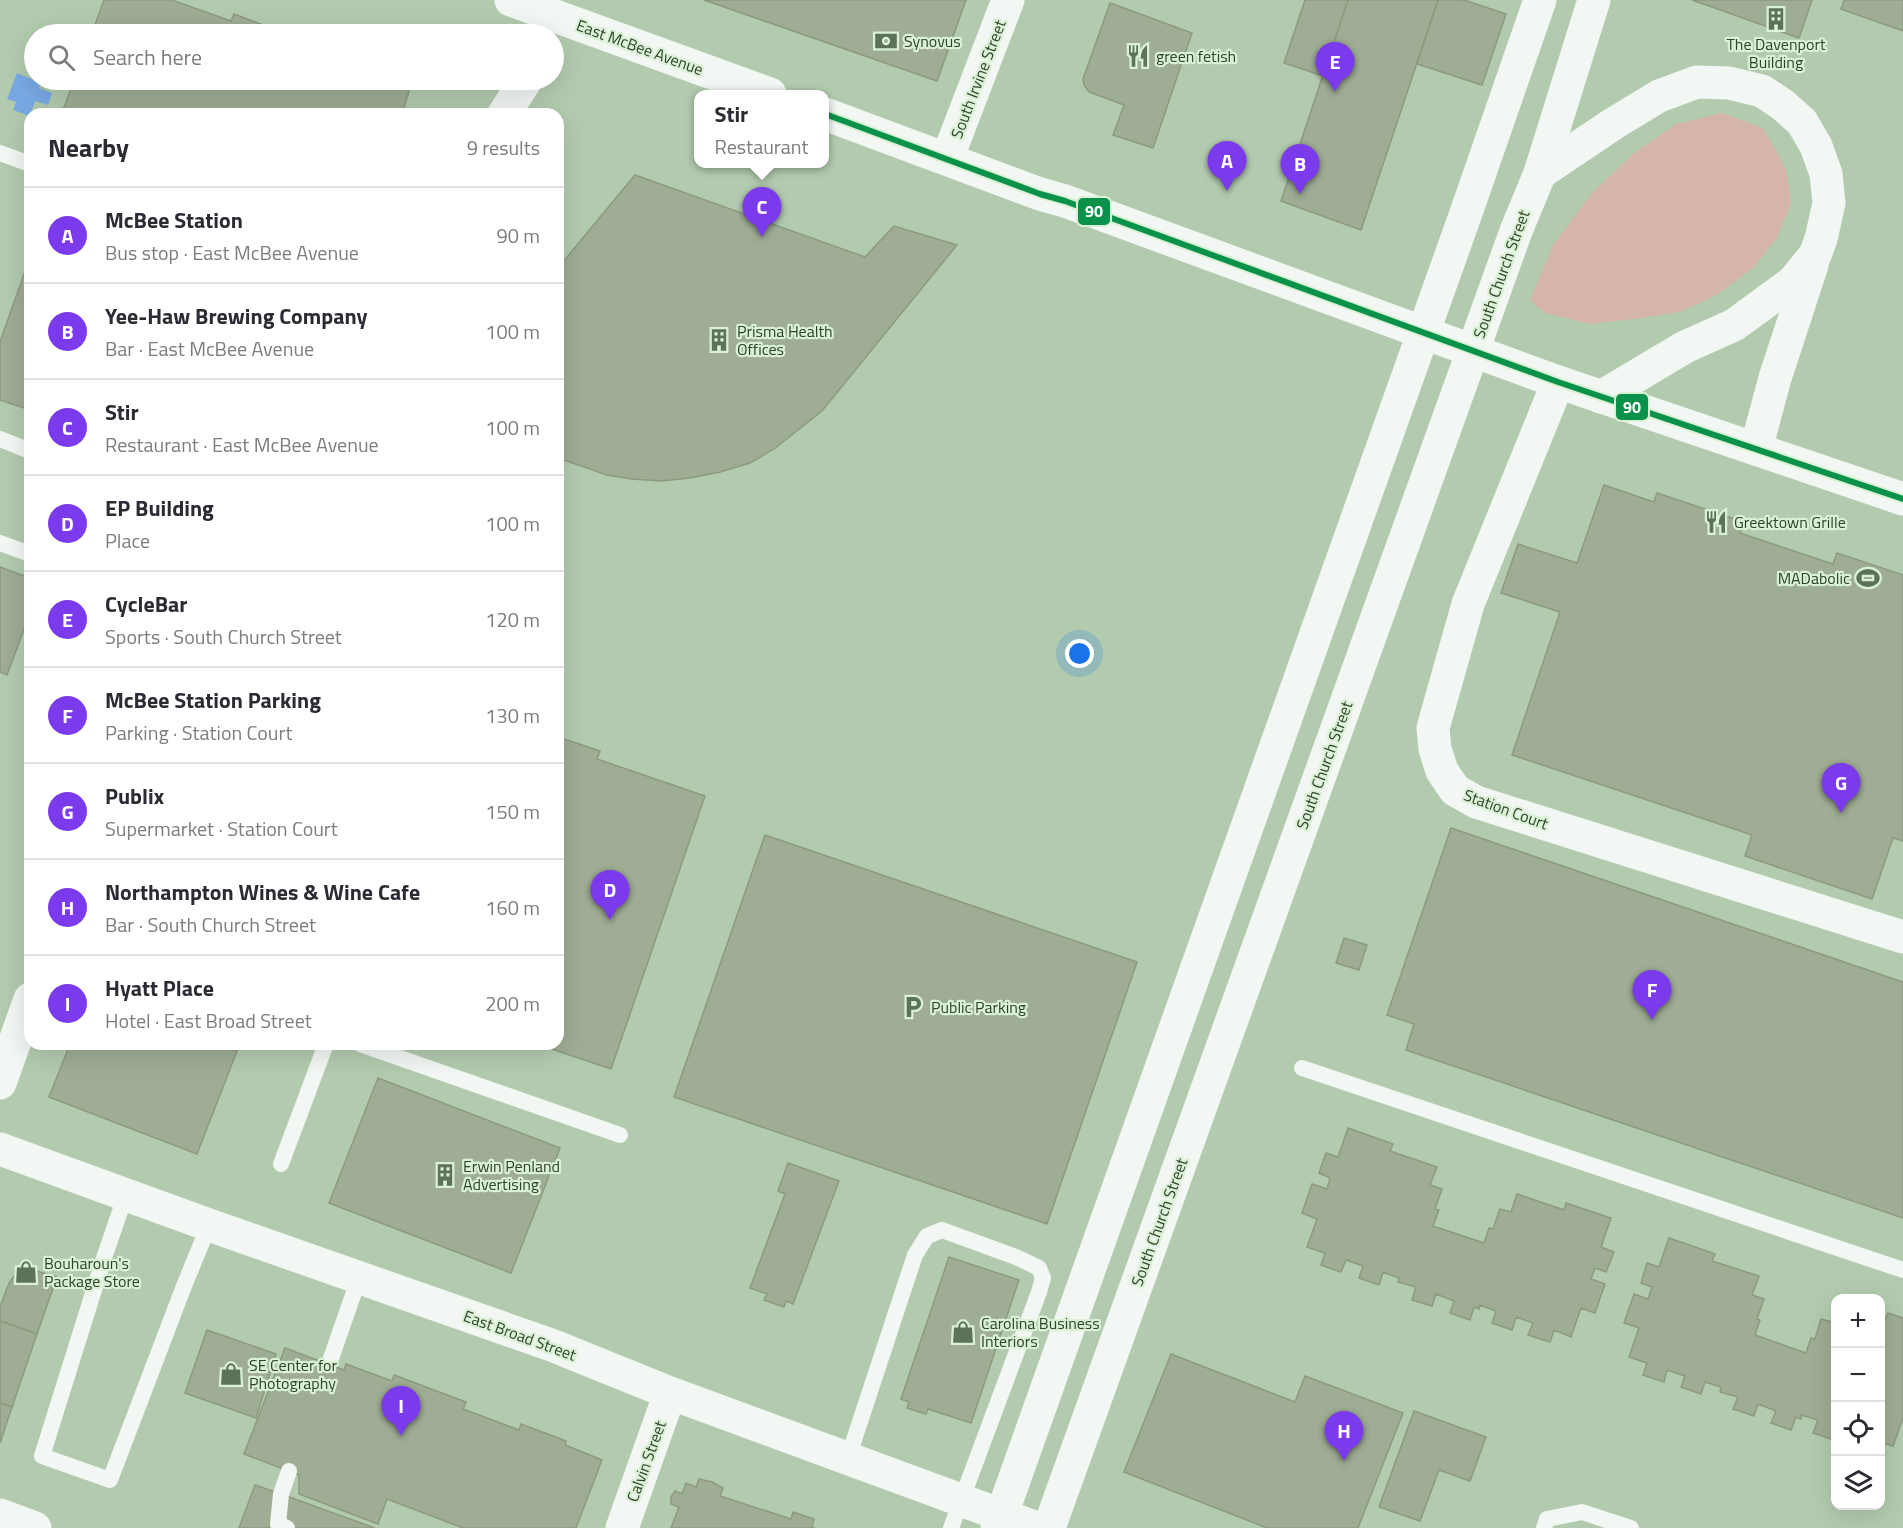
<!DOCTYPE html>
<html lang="en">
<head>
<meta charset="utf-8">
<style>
  body { margin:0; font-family:"Titillium Web",sans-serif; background:#f2f2f3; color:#2b2b33 }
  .controls { position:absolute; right:18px; bottom:18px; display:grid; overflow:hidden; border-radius:12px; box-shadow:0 6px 24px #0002 }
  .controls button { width:54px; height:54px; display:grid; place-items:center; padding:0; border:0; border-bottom:2px solid #e1e1e2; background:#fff; color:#2b2b33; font:30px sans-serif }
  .you { position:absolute; left:1080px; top:654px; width:21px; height:21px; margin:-15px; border:4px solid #fff; border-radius:50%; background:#1a73e8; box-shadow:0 0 0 9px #1a73e833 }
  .badge { display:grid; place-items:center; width:39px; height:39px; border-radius:50%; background:#7c3aed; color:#fff; font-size:20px; font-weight:700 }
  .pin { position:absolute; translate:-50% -50px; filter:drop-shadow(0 2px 3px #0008) }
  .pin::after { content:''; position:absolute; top:32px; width:21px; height:18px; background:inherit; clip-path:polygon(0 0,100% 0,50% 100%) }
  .popup { position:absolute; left:694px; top:90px; width:135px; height:78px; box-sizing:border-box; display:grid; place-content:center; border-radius:12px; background:#fff; filter:drop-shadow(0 2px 4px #0005); font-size:20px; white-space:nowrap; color:#7c7c81 }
  .popup b { font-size:22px; color:#2b2b33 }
  .popup::after { content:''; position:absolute; left:50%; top:100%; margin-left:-12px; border:12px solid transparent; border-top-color:#fff }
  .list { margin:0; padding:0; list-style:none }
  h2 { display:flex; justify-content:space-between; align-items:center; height:78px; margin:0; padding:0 24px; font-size:26px }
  h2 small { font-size:20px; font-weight:400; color:#7c7c81 }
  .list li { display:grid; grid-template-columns:39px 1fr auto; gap:18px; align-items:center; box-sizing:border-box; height:96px; padding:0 24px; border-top:2px solid #e1e1e2 }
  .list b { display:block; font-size:22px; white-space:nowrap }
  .list p { margin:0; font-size:20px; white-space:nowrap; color:#7c7c81 }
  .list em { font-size:20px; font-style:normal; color:#7c7c81 }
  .icon { flex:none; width:33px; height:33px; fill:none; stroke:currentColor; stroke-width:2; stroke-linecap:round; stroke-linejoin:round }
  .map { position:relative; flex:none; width:1903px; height:1528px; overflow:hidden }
  .search { position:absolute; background:#fff; box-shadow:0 6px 24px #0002; left:24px; top:24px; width:540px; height:66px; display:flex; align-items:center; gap:15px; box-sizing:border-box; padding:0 21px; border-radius:33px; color:#7c7c81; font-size:22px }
  .panel { position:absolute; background:#fff; box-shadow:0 6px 24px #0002; left:24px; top:108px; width:540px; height:942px; border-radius:18px }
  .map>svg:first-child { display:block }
  .green { fill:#d5b5a7 }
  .water { fill:#79a9e5 }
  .building { fill:#9fad94; stroke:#8c9a80; stroke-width:1.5 }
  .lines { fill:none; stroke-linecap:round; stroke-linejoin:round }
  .lane { stroke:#f3f7f3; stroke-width:16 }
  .street { stroke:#f3f7f3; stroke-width:33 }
  .secondary { stroke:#f3f7f3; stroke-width:33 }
  .primary { stroke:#f3f7f3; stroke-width:33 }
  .bus-1-casing { stroke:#daf1d5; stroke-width:10 }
  .bus-1 { stroke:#0a924a; stroke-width:6 }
  .labels { text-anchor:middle; stroke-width:4.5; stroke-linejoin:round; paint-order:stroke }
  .poi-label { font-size:16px; fill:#30422c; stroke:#daf1d5; text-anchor:start }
  .street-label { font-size:16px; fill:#30422c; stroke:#daf1d5 }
  .line-badge { stroke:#daf1d5; stroke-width:2 }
  .badge-label { font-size:16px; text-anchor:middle; font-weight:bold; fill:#fff }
</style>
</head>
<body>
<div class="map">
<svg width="1903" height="1528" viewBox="0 0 1903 1528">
  <rect width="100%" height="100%" fill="#b2cbae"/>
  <polygon class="green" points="1722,113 1763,128 1786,169 1791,203 1777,238 1754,267 1717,295 1680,312 1634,319 1590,324 1545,313 1530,300 1553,245 1592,193 1633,154 1676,124"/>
  <polygon class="water" points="17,73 41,83 39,88 52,93 48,105 35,101 30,116 13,110 16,102 7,99"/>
  <g class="building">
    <polygon points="104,0 172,0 231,21 234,14 271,28 268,34 270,34 95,34 92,33"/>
    <polygon points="704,0 966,0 937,81"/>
    <polygon points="1305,0 1348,0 1323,76 1284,63"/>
    <polygon points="1348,0 1438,0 1361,230 1281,201"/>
    <polygon points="1438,0 1464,0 1506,14 1482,85 1417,64"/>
    <polygon points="1692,0 1812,0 1799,38"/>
    <polygon points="1844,0 1903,0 1903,31 1841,9"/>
    <polygon points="1110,3 1192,33 1153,148 1113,135 1124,105 1089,92 1084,85 1083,79"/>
    <polygon points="74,80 396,80 411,85 402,114 74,114 63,110"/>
    <polygon points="635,175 865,257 894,226 957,245 822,411 774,449 750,463 720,472 690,478 661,481 631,479 607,475 558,458 558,268"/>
    <polygon points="30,257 30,410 0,400 0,342"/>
    <polygon points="1604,485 1654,502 1657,493 1744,522 1740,533 1833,564 1837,553 1903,575 1903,841 1893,838 1872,899 1745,856 1752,835 1512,755 1560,612 1501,593 1518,544 1577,563"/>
    <polygon points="0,567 30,578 30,613 7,675 0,672"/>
    <polygon points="558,737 600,751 597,759 705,796 611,1069 537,1044 558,1044"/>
    <polygon points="1451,828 1903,982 1903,1218 1406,1050 1414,1024 1387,1015"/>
    <polygon points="765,835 1137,962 1047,1224 674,1097"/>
    <polygon points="1344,938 1367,945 1359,970 1336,963"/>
    <polygon points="70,1044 218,1044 237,1051 197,1154 49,1097"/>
    <polygon points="378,1078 560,1148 511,1273 329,1203"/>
    <polygon points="1348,1128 1393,1144 1390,1151 1437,1167 1430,1185 1442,1189 1435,1209 1439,1210 1433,1226 1484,1243 1489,1228 1493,1229 1500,1209 1511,1212 1517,1194 1564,1210 1566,1203 1611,1218 1601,1247 1614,1252 1606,1272 1595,1268 1591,1279 1605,1284 1595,1313 1581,1308 1571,1337 1554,1330 1550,1342 1528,1335 1533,1323 1516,1317 1512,1330 1492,1323 1496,1311 1480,1305 1479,1309 1474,1307 1470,1320 1450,1313 1454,1301 1436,1294 1432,1306 1412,1300 1416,1287 1398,1282 1399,1278 1383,1272 1379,1285 1359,1278 1363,1266 1346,1260 1341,1272 1321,1265 1325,1253 1307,1247 1317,1219 1302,1213 1312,1184 1327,1189 1330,1178 1319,1173 1326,1153 1338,1157"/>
    <polygon points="788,1163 839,1181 793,1304 786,1301 784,1307 764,1300 767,1294 750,1288 785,1194 778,1191"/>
    <polygon points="1669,1238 1715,1254 1712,1261 1759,1276 1752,1295 1764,1299 1757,1319 1760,1320 1755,1335 1806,1353 1811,1338 1815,1339 1821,1319 1832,1322 1836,1314 1836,1435 1834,1440 1813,1433 1818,1420 1801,1415 1801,1419 1796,1417 1791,1430 1771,1423 1776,1411 1758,1404 1754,1416 1733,1409 1738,1397 1720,1392 1721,1387 1705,1382 1701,1394 1681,1387 1685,1376 1667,1370 1664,1382 1643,1375 1647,1363 1629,1357 1639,1328 1624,1323 1634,1294 1648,1299 1652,1287 1641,1283 1647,1263 1659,1267"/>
    <polygon points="949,1257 1019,1280 971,1423 928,1409 926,1414 907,1408 909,1402 901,1399"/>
    <polygon points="26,1268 57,1277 37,1334 0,1321 0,1307 9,1283 15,1275"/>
    <polygon points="1888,1313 1903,1318 1903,1418 1893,1446 1880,1442 1880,1318 1885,1320"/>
    <polygon points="0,1321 37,1334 12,1407 0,1403"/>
    <polygon points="207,1330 276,1354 256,1418 185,1393"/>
    <polygon points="285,1348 344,1370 346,1364 392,1381 394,1375 466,1402 463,1409 519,1430 521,1424 566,1441 565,1445 602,1460 576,1528 463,1528 387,1499 378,1524 299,1494 299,1475 244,1454"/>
    <polygon points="1171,1354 1295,1402 1305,1376 1403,1413 1358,1528 1267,1528 1124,1472"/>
    <polygon points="0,1403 12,1407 0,1443"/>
    <polygon points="1414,1411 1486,1437 1470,1481 1439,1470 1420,1521 1379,1507"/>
    <polygon points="699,1479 712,1482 723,1488 720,1496 791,1519 793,1512 814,1519 812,1527 815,1528 671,1528 679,1507 671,1504 671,1497 675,1491 682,1494 686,1483 696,1487"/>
    <polygon points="255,1485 281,1494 375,1528 239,1528"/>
  </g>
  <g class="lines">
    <g class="lane">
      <polyline points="0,153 30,164"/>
      <polyline points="0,439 30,451"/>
      <polyline points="0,543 30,554"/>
      <polyline points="360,1044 620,1135"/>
      <polyline points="1302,1068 1903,1270"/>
      <polyline points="281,1164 326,1044"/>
      <polyline points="126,1194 104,1258 42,1456 110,1480 184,1286 209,1225"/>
      <polyline points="329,1364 359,1278"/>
      <polyline points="848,1458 915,1255 927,1236 942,1230 1016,1257 1039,1268 1043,1278 1039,1292 951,1528"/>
      <polyline points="287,1528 278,1524 281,1494 289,1471"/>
      <polyline points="1544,1528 1547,1519 1582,1512 1631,1528"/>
    </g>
    <g class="street">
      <polyline points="947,159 1008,0"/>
      <polyline points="1558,382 1468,604 1433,728 1435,749 1442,771 1455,790 1476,802 1903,937"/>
      <polyline points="0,1515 35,1528"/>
      <polyline points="622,1528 670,1393"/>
    </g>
    <g class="secondary">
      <polyline points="511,0 770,94"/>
      <polyline points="504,114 526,80"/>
      <polyline points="825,114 1040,194 1065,201 1558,382 1903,499"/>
      <polyline points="0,1083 30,999"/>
      <polyline points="0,1149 209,1225 554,1346 670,1393 1037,1528"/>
    </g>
    <g class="primary">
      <polyline points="1540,173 1613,124 1659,96 1697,82 1729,83 1762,91 1783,105 1802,122 1816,146 1826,174 1829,203 1821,239 1815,255 1793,282 1734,325 1685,347 1601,397"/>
      <polyline points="1756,449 1775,378 1812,265"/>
      <polyline points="997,1528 1466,213 1540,0"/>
      <polyline points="1049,1528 1516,231 1540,173 1594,0"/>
    </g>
    <g class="bus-1-casing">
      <polyline id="bus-1" points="825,114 1040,194 1065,201 1558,382 1903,499"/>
    </g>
    <use href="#bus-1" class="bus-1"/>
  </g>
  <defs>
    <g id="building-bare" transform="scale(1.8)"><path d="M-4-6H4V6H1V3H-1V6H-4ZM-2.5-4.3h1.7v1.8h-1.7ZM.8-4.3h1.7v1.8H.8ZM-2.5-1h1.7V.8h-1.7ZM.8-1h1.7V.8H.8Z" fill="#5e725a" stroke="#daf1d5" stroke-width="2.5" paint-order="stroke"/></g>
    <g id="bank-bare" transform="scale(1.8)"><path d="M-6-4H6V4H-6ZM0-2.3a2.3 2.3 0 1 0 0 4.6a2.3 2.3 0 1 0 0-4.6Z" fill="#5e725a" stroke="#daf1d5" stroke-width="2.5" paint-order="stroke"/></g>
    <g id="restaurant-bare" transform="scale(1.8)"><path d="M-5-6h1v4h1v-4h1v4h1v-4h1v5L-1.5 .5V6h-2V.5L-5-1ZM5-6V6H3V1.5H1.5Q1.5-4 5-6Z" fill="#5e725a" stroke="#daf1d5" stroke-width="2.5" paint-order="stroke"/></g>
    <g id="stadium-bare" transform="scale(1.8)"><path d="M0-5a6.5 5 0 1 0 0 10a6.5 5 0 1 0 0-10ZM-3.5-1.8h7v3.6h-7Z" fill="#5e725a" stroke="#daf1d5" stroke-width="2.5" paint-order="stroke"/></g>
    <g id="parking-bare" transform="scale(1.8)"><path d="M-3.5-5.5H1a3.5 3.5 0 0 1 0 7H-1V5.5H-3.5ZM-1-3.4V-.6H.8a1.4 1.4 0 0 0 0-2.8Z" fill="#5e725a" stroke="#daf1d5" stroke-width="2.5" paint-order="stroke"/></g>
    <g id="shop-bare" transform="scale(1.8)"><path d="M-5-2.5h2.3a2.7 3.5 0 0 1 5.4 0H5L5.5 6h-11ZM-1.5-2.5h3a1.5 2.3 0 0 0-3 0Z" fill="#5e725a" stroke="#daf1d5" stroke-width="2.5" paint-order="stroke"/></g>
  </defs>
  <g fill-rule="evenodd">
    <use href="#building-bare" x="1776" y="19"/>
    <use href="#bank-bare" x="886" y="41"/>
    <use href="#restaurant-bare" x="1138" y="56"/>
    <use href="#building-bare" x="719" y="340"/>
    <use href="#restaurant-bare" x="1716" y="522"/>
    <use href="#stadium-bare" x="1868" y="578"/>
    <use href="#parking-bare" x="913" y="1007"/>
    <use href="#building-bare" x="445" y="1175"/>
    <use href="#shop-bare" x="26" y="1272"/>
    <use href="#shop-bare" x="963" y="1332"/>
    <use href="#shop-bare" x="231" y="1374"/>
  </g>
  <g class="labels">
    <g class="poi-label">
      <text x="904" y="47">Synovus</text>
      <text x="1776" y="50" text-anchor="middle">The Davenport<tspan x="1776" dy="18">Building</tspan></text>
      <text x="1156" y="62">green fetish</text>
      <text x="737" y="337">Prisma Health<tspan x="737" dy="18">Offices</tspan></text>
      <text x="1734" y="528">Greektown Grille</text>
      <text x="1850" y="584" text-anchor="end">MADabolic</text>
      <text x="931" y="1013">Public Parking</text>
      <text x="463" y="1172">Erwin Penland<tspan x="463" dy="18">Advertising</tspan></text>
      <text x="44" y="1269">Bouharoun's<tspan x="44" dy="18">Package Store</tspan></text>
      <text x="981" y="1329">Carolina Business<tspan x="981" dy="18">Interiors</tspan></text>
      <text x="249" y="1371">SE Center for<tspan x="249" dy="18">Photography</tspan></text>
    </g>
    <g class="street-label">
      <text transform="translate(640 47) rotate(20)" y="6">East McBee Avenue</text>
      <text transform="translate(978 79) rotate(-69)" y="6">South Irvine Street</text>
      <text transform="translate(1501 274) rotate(-70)" y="6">South Church Street</text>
      <text transform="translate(1324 765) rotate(-70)" y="6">South Church Street</text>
      <text transform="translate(1506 809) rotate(20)" y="6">Station Court</text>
      <text transform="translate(1159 1222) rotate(-70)" y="6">South Church Street</text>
      <text transform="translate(520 1335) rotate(20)" y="6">East Broad Street</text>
      <text transform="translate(646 1461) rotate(-70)" y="6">Calvin Street</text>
    </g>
  </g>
  <g class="line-badge">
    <rect x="1077" y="197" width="34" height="29" rx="6" fill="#0a924a"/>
    <rect x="1615" y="393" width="34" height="28" rx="6" fill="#0a924a"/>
  </g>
  <g class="badge-label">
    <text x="1094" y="217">90</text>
    <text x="1632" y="413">90</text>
  </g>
</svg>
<div class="controls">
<button>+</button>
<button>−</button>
<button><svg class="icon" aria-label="locate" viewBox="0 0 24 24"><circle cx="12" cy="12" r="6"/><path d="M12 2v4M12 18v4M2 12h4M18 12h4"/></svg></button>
<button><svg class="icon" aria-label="layers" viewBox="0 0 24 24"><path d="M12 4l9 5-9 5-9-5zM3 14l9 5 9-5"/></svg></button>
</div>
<div class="you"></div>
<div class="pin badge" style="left:1227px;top:191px">A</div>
<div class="pin badge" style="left:1300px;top:194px">B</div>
<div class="pin badge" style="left:762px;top:237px">C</div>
<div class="popup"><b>Stir</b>Restaurant</div>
<div class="pin badge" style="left:610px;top:920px">D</div>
<div class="pin badge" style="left:1335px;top:92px">E</div>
<div class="pin badge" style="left:1652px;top:1020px">F</div>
<div class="pin badge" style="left:1841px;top:813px">G</div>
<div class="pin badge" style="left:1344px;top:1461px">H</div>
<div class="pin badge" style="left:401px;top:1436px">I</div>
<div class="search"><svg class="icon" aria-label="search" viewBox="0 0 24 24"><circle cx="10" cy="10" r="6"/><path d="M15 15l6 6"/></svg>Search here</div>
<section class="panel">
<h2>Nearby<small>9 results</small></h2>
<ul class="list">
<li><span class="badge">A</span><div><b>McBee Station</b><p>Bus stop · East McBee Avenue</p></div><em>90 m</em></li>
<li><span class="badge">B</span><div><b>Yee-Haw Brewing Company</b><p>Bar · East McBee Avenue</p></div><em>100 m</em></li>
<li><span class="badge">C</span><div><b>Stir</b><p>Restaurant · East McBee Avenue</p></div><em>100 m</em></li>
<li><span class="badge">D</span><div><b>EP Building</b><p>Place</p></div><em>100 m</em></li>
<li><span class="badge">E</span><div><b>CycleBar</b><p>Sports · South Church Street</p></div><em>120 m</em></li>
<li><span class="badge">F</span><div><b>McBee Station Parking</b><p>Parking · Station Court</p></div><em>130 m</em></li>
<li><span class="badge">G</span><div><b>Publix</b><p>Supermarket · Station Court</p></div><em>150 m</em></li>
<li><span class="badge">H</span><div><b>Northampton Wines &amp; Wine Cafe</b><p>Bar · South Church Street</p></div><em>160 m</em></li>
<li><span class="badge">I</span><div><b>Hyatt Place</b><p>Hotel · East Broad Street</p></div><em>200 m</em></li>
</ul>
</section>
</div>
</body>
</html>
